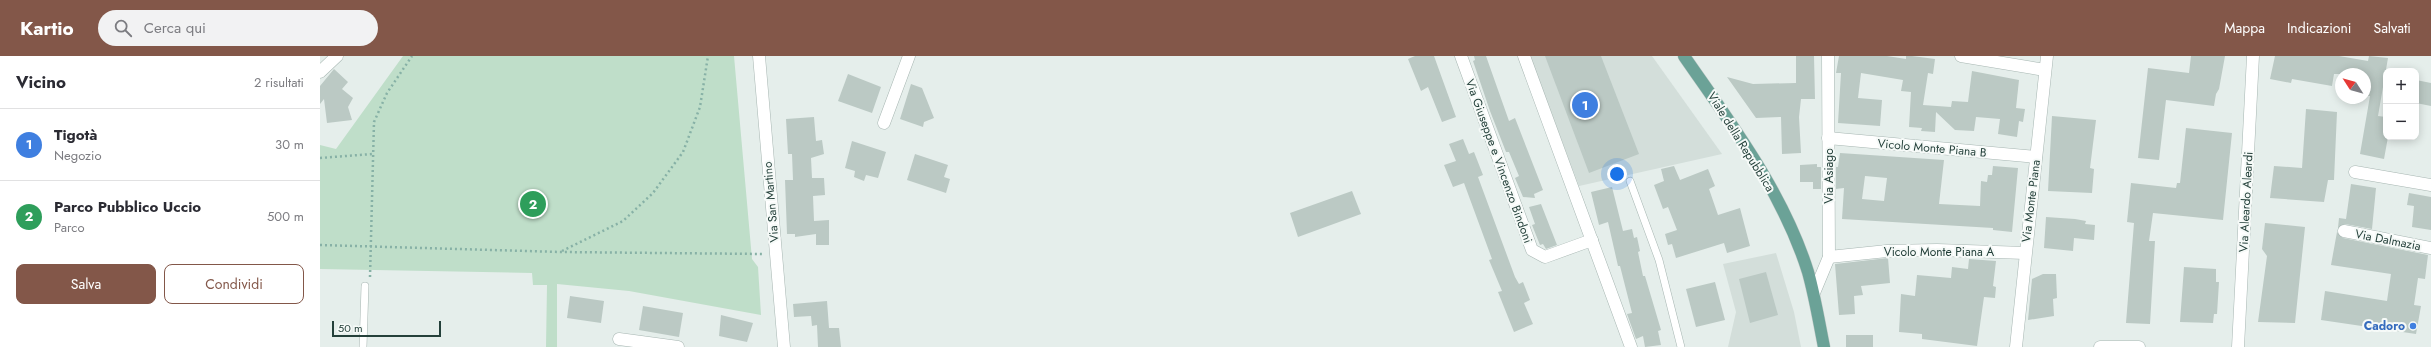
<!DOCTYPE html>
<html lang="it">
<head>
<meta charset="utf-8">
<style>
  body { margin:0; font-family:Jost,sans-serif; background:#f2f2f3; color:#2b2b33 }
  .controls { position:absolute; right:12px; top:12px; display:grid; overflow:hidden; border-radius:8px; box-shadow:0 2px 10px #0003 }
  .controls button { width:36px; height:36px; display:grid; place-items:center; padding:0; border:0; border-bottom:1px solid #e1e1e2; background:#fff; color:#2b2b33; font:20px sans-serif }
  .compass { position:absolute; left:2015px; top:12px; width:36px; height:36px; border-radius:50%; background:#fff; box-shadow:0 2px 10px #0003; rotate:306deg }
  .scale { position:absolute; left:12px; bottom:10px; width:109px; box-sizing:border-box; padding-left:4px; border:2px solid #24403a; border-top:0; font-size:11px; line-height:14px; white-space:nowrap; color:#24403a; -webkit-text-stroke:3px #f6faf8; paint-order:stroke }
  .you { position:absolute; left:1297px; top:118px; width:14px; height:14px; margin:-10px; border:3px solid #fff; border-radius:50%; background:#1a73e8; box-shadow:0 0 0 6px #1a73e833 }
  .badge { display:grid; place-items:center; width:26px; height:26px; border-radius:50%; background:#835749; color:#fff; font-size:13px; font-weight:700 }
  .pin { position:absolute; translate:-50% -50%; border:2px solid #fff; box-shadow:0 1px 4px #0006 }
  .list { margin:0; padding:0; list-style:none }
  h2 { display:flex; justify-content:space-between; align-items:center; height:52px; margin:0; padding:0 16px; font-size:17px }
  h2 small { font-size:13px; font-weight:400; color:#7c7c81 }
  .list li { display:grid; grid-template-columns:26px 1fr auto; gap:12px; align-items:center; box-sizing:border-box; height:72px; padding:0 16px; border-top:1px solid #e1e1e2 }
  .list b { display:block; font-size:15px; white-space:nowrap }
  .list p { margin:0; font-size:13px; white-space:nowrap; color:#7c7c81 }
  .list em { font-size:13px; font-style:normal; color:#7c7c81 }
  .actions { display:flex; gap:8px; padding:12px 16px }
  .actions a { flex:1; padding:9px 0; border:1px solid #835749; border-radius:8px; text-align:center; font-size:14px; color:#835749 }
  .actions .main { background:#835749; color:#fff }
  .icon { flex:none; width:22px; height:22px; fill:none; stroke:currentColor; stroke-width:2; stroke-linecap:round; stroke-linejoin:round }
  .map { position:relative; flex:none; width:2111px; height:291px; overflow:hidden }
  header { display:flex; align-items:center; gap:24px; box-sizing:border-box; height:56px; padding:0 20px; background:#835749; color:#fff }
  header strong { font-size:19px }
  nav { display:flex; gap:22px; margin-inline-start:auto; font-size:14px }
  .search { width:280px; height:36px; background:#f2f2f3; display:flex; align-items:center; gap:10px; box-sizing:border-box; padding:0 14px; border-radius:22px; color:#7c7c81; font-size:15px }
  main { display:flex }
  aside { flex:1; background:#fff }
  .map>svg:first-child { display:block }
  .built { fill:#d3deda }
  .green { fill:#bfdec9 }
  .building { fill:#bbc9c4; fill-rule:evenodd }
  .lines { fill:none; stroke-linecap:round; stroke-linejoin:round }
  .service-casing { stroke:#a7b6b2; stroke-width:8 }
  .minor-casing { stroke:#a7b6b2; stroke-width:13 }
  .tertiary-casing { stroke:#a7b6b2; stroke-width:13 }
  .primary-casing { stroke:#c2cac8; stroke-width:13 }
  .path { stroke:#87b1a6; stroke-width:2.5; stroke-dasharray:2 3; stroke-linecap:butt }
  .service { stroke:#fff; stroke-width:7 }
  .minor { stroke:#fff; stroke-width:12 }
  .tertiary { stroke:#fff; stroke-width:12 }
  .primary { stroke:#6ba297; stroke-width:12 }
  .shop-dot { fill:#3f7fe0; stroke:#f6faf8; stroke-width:1.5 }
  .labels { text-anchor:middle; stroke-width:4; stroke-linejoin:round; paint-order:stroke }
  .street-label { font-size:12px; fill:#24403a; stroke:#f6faf8 }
  .shop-label { font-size:12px; font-weight:bold; fill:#366cbe; stroke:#f6faf8; text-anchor:end }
</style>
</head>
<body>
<header>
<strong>Kartio</strong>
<div class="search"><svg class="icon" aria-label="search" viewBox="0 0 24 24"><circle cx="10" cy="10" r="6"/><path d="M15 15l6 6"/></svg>Cerca qui</div>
<nav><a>Mappa</a><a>Indicazioni</a><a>Salvati</a></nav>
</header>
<main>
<aside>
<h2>Vicino<small>2 risultati</small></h2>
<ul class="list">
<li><span class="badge" style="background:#3f7fe0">1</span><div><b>Tigotà</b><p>Negozio</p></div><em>30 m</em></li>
<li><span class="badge" style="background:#2e9e5b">2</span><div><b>Parco Pubblico Uccio</b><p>Parco</p></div><em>500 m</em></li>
</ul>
<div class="actions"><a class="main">Salva</a><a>Condividi</a></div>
</aside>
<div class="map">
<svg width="2111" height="291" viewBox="0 0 2111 291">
  <rect width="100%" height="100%" fill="#e5eeeb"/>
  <g class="built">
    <polygon points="1210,0 1332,0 1402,98 1259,130"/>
    <polygon points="1456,197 1474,256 1481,291 1408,291 1416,256 1403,208"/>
  </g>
  <polygon class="green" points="83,0 414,0 432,203 438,211 441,259 309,235 237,228 237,291 226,291 227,229 213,229 212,217 0,213 0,89 16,93"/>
  <g class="building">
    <polygon points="1095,0 1114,0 1136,61 1122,66 1108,31 1101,35 1088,3"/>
    <polygon points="1154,0 1166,0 1189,65 1195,62 1223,134 1214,138 1215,142 1203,141 1195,122 1199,120 1189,96 1186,96 1170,55 1153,5 1155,4"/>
    <polygon points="1225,0 1281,0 1319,98 1269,117"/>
    <polygon points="1476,0 1494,0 1495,43 1481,43 1479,61 1481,97 1462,98 1461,61 1436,62 1407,21 1433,28 1476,27"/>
    <polygon points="1519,0 1567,0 1586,3 1586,0 1592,0 1615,3 1613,18 1608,17 1603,49 1631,51 1632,45 1648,46 1652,15 1699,24 1696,52 1705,53 1703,66 1699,65 1697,81 1678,78 1680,63 1656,61 1654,75 1635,74 1616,56 1615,76 1601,75 1602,72 1589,71 1591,36 1581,35 1583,24 1541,17 1538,42 1562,44 1560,70 1518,67 1521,17 1516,17"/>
    <polygon points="1871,0 1905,0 1899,33 1896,38 1894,50 1846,44 1839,104 1818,102 1828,12 1869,17"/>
    <polygon points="1955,0 2019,0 2048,5 2049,0 2068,2 2058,60 2066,61 2066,81 2068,81 2064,103 2040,98 2050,40 2047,40 2048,32 2045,32 2045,18 2014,18 2012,30 1972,23 1971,27 1950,23"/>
    <polygon points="14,13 28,26 22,33 33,42 28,51 32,64 7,67 4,43 0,48 0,30"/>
    <polygon points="528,18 561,31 552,57 518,45"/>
    <polygon points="2096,24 2111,27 2111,50 2096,47"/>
    <polygon points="591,28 602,32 614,62 604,66 603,71 580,63"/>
    <polygon points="1986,53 2017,56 2014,124 2008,124 2004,146 1950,142 1954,110 1982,112"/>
    <polygon points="1732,60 1776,64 1770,112 1774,113 1772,137 1728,135"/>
    <polygon points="494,61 496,85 502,84 504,98 491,102 492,122 504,122 505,139 493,140 494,165 509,164 509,189 496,189 496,178 475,181 475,178 467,178 465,124 473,124 472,98 468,98 466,63"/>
    <polygon points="1866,72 1912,77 1903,164 1833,157 1829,185 1835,185 1830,268 1806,267 1814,167 1807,166 1811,127 1856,132 1857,127 1860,127"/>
    <polygon points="1143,83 1149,98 1154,96 1163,119 1158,121 1195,221 1199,228 1203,226 1210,244 1204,247 1213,268 1194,276 1178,236 1182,235 1169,204 1172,203 1144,127 1133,131 1124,109 1136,105 1129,88"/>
    <polygon points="532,85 566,96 558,122 546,119 544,125 534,121 535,115 525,112"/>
    <path d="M1520,97l104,7 -5,44 41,2 1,-25 6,1 1,-7h4l1,-9 25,2 -6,64 -19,-2v-2l-151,-9 2,-31 -8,1v-22h2zM1545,120l22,2 -3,23 -22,-2z"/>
    <polygon points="595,98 628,109 624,121 630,123 626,137 587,124"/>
    <polygon points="1497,108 1497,111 1501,111 1501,133 1493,133 1493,126 1480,126 1480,109"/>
    <polygon points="1354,110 1360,124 1388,113 1395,130 1389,133 1398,159 1420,152 1430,190 1407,197 1404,187 1356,202 1352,188 1348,189 1345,178 1357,174 1348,151 1343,153 1334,129 1344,125 1341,113"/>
    <polygon points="2031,128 2056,132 2052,173 2025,168 2018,172 2019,162 2026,163"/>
    <polygon points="1292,131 1303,175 1312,173 1314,182 1317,181 1320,195 1318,196 1323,220 1325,220 1341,274 1338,275 1341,289 1325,291 1323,280 1316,283 1307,258 1312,257 1300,210 1298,210 1288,166 1279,169 1271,136"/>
    <polygon points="1032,135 1041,158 978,181 970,157"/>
    <polygon points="2089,137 2111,141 2111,174 2092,171 2094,150 2087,149"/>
    <polygon points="1221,148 1237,189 1226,193 1223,188 1220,189 1212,169 1215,168 1209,151"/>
    <polygon points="1726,161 1755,163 1766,165 1765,168 1775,169 1774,184 1754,182 1753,195 1724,192"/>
    <polygon points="1945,167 1985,171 1975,267 1938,266 1947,200 1942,193"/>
    <polygon points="2017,176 2023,182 2108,199 2105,223 2098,222 2094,249 2101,250 2096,278 2001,264 2005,235 2067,245 2071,218 2011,209"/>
    <polygon points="1568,202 1570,227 1541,230 1543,239 1534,240 1535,258 1519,259 1515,208"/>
    <polygon points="1649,203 1676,205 1673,230 1676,231 1675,242 1664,241 1657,290 1602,283 1602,278 1579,276 1581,238 1595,240 1597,219 1631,222 1632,211 1648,213"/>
    <polygon points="1864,211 1896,213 1896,226 1899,226 1897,258 1894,258 1893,267 1860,266"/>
    <polygon points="1446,216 1458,259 1430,267 1419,223"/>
    <polygon points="1723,218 1736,218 1737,242 1733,243 1734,260 1708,264 1712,223"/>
    <polygon points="1395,226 1405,264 1376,271 1366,233"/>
    <polygon points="250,240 284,245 281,267 247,262"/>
    <polygon points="507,245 509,272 519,272 521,291 498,291 497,269 492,270 491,260 474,261 473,248"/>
    <polygon points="323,250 363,257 359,281 319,274"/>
    <polygon points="401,259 433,267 427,286 399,280"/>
    <rect x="1526" y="279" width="27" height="12"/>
  </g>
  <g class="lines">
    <g class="service-casing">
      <g id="service">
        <polyline points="1310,125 1339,204 1361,291"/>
        <polyline points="43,291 45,230"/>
      </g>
    </g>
    <g class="minor-casing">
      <g id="minor">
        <polyline points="439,0 464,291"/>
        <polyline points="1141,0 1212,194 1225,201 1272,184"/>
        <polyline points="1204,0 1311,291"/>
        <polyline points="1641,0 1725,14"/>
        <polyline points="0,16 17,0"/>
        <polyline points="564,67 589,0"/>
        <polyline points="1508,82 1716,101"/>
        <polyline points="2035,116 2111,129"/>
        <polyline points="2024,175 2111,192"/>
        <polyline points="1509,201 1567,195 1617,194 1705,197"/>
        <polyline points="1494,237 1509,201 1508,0"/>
        <polyline points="299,283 358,291"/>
        <polyline points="1696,291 1727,0"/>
      </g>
    </g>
    <g class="tertiary-casing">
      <g id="tertiary">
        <polyline points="1780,291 1819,291"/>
        <polyline points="1918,291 1933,0"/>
      </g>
    </g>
    <g class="primary-casing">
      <path id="primary" d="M1364,0c47,68 99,136 124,216 7,25 11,50 16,75"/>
    </g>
    <g class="path">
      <polyline points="0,102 53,98"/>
      <polyline points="0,189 241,196 443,198"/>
      <polyline points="242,195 303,165 333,137 363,96 380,51 388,0"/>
      <polyline points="50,221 54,66 67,37 92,0"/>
    </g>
    <use href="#service" class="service"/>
    <use href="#minor" class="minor"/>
    <use href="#tertiary" class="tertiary"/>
    <use href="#primary" class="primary"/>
  </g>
  <circle class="shop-dot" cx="2093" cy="270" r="4"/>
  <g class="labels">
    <g class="street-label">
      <text transform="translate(1421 86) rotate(58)" y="4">Viale della Repubblica</text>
      <text transform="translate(1612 92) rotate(5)" y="4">Vicolo Monte Piana B</text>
      <text transform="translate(1179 105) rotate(70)" y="4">Via Giuseppe e Vincenzo Bindoni</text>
      <text transform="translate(1509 120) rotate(-90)" y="4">Via Asiago</text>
      <text transform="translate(1711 145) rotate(-83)" y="4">Via Monte Piana</text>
      <text transform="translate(451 146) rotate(-95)" y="4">Via San Martino</text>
      <text transform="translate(1926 146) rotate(-87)" y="4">Via Aleardo Aleardi</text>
      <text transform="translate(2068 184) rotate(11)" y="4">Via Dalmazia</text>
      <text x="1619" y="200">Vicolo Monte Piana A</text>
    </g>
    <g class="shop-label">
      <text x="2085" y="274">Cadoro</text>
    </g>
  </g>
</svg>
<div class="controls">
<button>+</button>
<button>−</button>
</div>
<svg class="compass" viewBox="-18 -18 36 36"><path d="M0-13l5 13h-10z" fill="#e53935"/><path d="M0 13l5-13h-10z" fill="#7c7c81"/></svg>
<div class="scale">50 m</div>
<div class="you"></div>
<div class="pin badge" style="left:1265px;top:49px;background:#3f7fe0">1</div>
<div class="pin badge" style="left:213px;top:148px;background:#2e9e5b">2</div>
</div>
</main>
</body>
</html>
